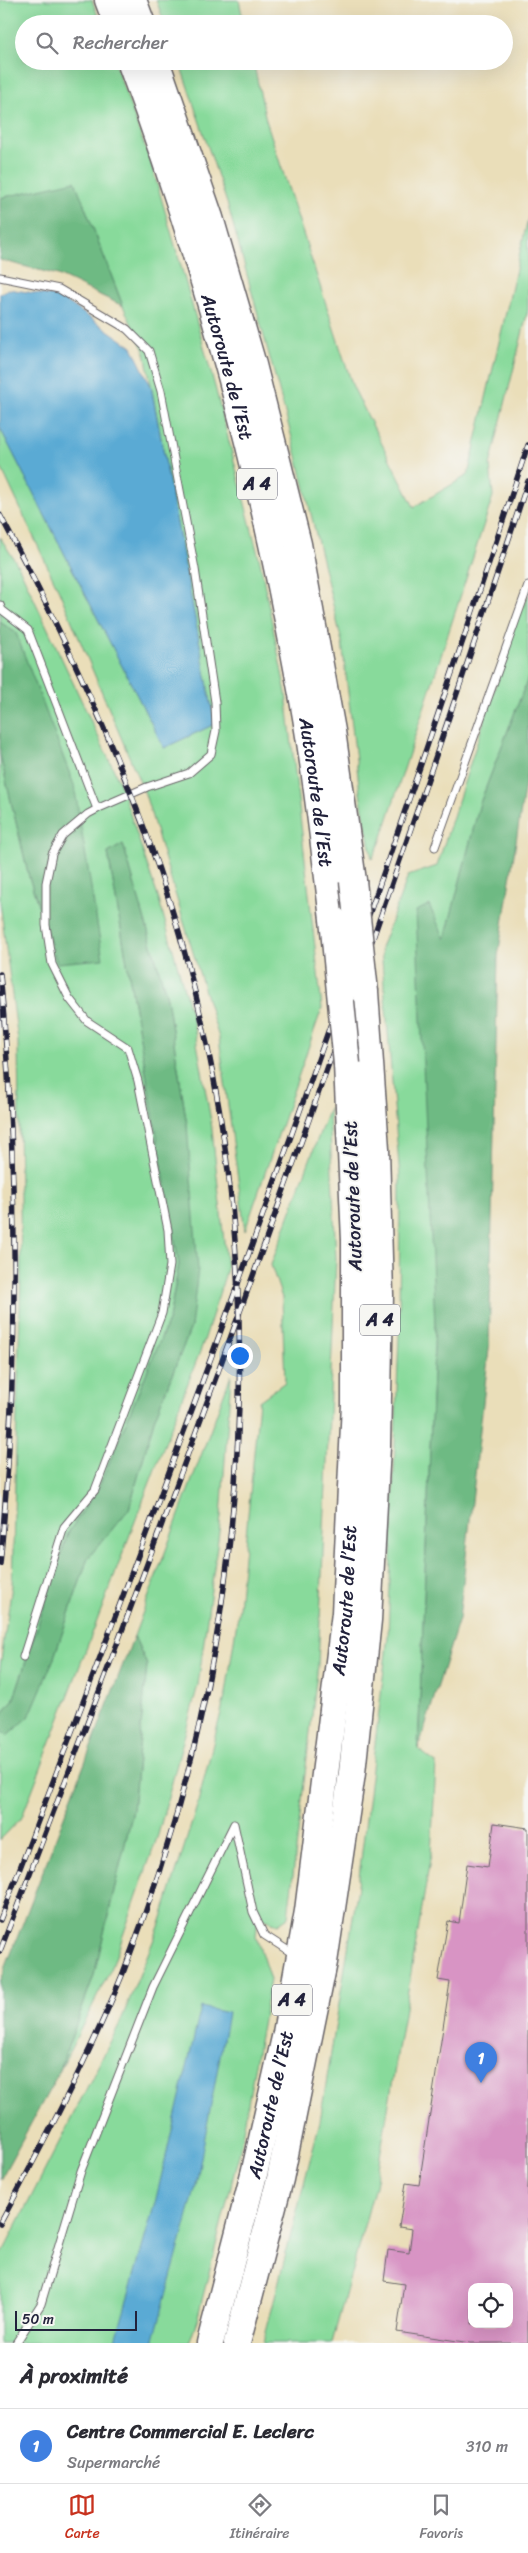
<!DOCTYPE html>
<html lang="fr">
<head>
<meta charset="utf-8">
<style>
  body { margin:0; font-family:Sriracha,sans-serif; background:#f2f2f3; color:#2b2b33 }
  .controls { position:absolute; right:15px; bottom:15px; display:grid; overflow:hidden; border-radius:10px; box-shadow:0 5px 20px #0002 }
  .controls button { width:45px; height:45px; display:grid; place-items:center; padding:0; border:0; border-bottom:1px solid #e1e1e2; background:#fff; color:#2b2b33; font:25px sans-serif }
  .scale { position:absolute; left:15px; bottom:12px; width:122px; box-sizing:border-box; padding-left:5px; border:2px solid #22223b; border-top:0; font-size:14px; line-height:18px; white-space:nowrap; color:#22223b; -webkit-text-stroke:4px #f6f6f2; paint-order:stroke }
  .you { position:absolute; left:239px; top:1355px; width:18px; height:18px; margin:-12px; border:4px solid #fff; border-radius:50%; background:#1a73e8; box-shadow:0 0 0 8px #1a73e833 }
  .badge { display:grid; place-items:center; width:32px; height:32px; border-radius:50%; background:#c8321e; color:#fff; font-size:16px; font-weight:700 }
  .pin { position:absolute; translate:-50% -41px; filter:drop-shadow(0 1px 2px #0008) }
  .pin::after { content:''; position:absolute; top:26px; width:18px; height:15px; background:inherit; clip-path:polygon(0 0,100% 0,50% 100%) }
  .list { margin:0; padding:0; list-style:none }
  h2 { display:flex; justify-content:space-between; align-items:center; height:65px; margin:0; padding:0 20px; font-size:21px }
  h2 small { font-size:16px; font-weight:400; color:#7c7c81 }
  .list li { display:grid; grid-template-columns:32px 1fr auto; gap:15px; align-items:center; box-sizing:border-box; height:75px; padding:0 20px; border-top:1px solid #e1e1e2 }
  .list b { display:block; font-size:19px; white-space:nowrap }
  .list p { margin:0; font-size:16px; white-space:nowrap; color:#7c7c81 }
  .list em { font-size:16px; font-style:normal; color:#7c7c81 }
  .icon { flex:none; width:28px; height:28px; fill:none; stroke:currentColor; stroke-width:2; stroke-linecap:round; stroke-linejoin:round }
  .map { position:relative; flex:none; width:528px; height:2343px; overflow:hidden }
  .search { position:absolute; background:#fff; box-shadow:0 5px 20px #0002; left:15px; right:15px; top:15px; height:55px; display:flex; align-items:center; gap:12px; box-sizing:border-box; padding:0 18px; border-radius:28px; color:#7c7c81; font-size:19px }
  .sheet { height:140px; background:#fff }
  nav { display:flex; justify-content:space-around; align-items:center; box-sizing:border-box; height:70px; border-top:1px solid #e1e1e2; background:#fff; font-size:14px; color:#7c7c81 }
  nav a { display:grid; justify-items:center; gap:2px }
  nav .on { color:#c8321e }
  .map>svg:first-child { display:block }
  .green { fill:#88da9b; stroke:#557e6b }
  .forest { fill:#6eba83; stroke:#486e5f }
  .water { fill:#5aaad4; stroke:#3e6688 }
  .building { fill:#d894c4; fill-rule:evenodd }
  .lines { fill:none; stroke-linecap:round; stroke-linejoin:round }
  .service-casing { stroke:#686467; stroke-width:9 }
  .motorway-casing { stroke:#686467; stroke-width:29 }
  .service { stroke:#fff; stroke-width:7 }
  .motorway { stroke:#fff; stroke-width:26 }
  .rail-casing { stroke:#22223b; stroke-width:5.5 }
  .rail { stroke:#f6f6f2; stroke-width:4; stroke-dasharray:11; stroke-linecap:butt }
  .motorway-bridge-casing { stroke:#686467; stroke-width:29; stroke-linecap:butt }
  .motorway-bridge { stroke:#fff; stroke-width:26 }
  .labels { text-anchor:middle; stroke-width:4; stroke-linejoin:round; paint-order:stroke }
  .shield { fill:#f6f6f2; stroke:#626272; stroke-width:1 }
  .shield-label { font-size:18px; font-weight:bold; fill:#22223b }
  .street-label { font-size:19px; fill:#22223b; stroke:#f6f6f2 }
</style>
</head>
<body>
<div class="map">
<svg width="528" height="2343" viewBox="0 0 528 2343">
  <rect width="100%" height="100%" fill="#f6f6f2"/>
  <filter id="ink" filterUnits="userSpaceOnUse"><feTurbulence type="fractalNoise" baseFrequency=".02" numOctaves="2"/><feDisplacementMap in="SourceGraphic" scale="10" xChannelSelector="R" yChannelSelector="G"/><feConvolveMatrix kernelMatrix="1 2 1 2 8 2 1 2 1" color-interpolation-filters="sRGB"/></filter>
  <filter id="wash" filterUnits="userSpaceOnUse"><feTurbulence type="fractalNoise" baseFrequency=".0096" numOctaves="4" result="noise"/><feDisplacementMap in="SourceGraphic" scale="20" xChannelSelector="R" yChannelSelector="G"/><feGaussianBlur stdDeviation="1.12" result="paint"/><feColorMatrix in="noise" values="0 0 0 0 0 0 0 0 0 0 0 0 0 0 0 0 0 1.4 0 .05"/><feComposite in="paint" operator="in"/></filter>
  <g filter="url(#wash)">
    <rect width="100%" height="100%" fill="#eadeb9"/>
    <g class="green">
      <polygon points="0,0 92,0 101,24 24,24 24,61 114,61 151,163 185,280 214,383 260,562 286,693 322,1008 245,1231 219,1038 145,794 59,591 0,465 0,428 164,748 215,724 145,353 123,306 75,182 0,198"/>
      <polygon points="156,0 239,0 244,24 165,24"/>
      <polygon points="179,61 253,61 266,120 353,387 414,507 468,475 528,218 528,310 490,465 493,496 380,843 372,859 360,793 342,642 297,456 228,206"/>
      <polygon points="0,537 19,567 119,781 159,900 193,1021 211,1121 227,1269 204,1341 22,1817 0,1840 0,1731 8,1735 52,1663 88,1558 129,1509 154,1420 191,1327 187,1125 167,998 123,844 108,853 179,1263 169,1319 99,1487 68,1533 13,1701 0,1717 0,1667 12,1585 21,1275 18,1041 0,902 0,755 29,877 57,963 16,633 0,622"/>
      <polygon points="528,594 528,678 480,803 445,940 435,1324 418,1749 436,1763 431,1854 375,2186 332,2343 263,2343 320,2121 357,1893 388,1636 399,1335 400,1178 381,948 408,876 437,866 516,622"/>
      <polygon points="329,1108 336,1259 318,1665 288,1917 278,1924 258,1917 256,1936 270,1980 239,2154 197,2320 189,2343 0,2343 0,2258 120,2023 160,1924 197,1806 226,1693 239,1608 259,1401 285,1382 282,1298 271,1265"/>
      <polygon points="231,1375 221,1517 198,1685 158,1835 112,1967 58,2074 94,1975 133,1810 147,1665 134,1636"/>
    </g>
    <g class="forest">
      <polygon points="75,181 123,306 58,275 0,260 0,198"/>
      <polygon points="0,622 16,633 74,785 103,959 57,963 29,877 0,755"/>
      <polygon points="528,678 528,765 498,956 489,1349 459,1619 418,1749 435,1324 416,911 429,905 445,939 480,803"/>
      <polygon points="123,844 167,998 187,1125 198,1269 191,1327 154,1420 129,1509 88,1558 52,1663 29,1717 8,1735 0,1731 0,1717 13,1701 68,1533 99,1487 169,1319 179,1264 108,853"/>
      <polygon points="134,1636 147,1665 133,1810 94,1975 58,2074 0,2180 0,1982"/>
    </g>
    <g class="water">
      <polygon points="8,289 60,297 132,347 151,386 215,724 164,748 0,428 0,294"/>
      <polygon points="201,2007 228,2013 195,2190 153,2343 115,2343 156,2199"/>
    </g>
    <g id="blocks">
      <path class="building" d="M494,1823l34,5v515h-57l-74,-11 7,-48 -20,-3 4,-31 21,3 3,-24 -13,-2 7,-44 13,2 31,-203 -12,-2 10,-59 11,2 8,-59 21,3zM472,2287h37v37h-37z"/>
    </g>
  </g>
  <g filter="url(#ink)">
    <use href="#blocks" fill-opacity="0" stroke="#686467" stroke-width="1"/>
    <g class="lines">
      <g class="service-casing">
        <g id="service">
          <polyline points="0,277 59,289 127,329 149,351 161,391 195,569 215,702 216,731 211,754 189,773 147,787 101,807 88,814 63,835 52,854 46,883 46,925 52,964 69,998 87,1021 128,1048 138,1081 168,1230 170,1265 162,1313 95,1490 64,1527 23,1657"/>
          <polyline points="0,605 2,610 28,630 97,809"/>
          <polyline points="435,847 528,586"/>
          <polyline points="16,2343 41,2304 81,2171 153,1987 234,1824 253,1912 264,1935 295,1955"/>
        </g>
      </g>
      <g class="motorway-casing">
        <g id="motorway">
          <polyline points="108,0 117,24"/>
          <polyline points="133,0 142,24"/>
          <path id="s1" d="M130,61c74,198 130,404 168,612 16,82 25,164 35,246"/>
          <polyline points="156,61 210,218 253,365 298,544 332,731 353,881"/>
          <path id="s2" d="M210,2343l45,-173 31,-137 22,-122 37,-298 10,-209v-164l-8,-176"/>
          <polyline points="237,2343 280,2179 324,1962 352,1773 368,1620 377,1446 380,1295 376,1149 365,992"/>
        </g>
      </g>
      <use href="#service" class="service"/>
      <use href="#motorway" class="motorway"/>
      <g class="rail-casing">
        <g id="rail">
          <path d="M0,515c67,125 127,253 170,388 110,350 86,730 -47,1070 -35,86 -79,169 -123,251"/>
          <path d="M0,974c19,197 19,393 0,590"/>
          <path d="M0,1920c188,-488 365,-979 528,-1475"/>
          <path d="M0,1951c188,-486 365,-975 528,-1470"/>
        </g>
      </g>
      <use href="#rail" class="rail"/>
      <g class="motorway-bridge-casing">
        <g id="motorway-bridge">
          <polyline points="353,881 365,992"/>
          <polyline points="333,919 347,1064"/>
        </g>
      </g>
      <use href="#motorway-bridge" class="motorway-bridge"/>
    </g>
  </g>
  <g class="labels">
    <g class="shield">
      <rect x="237" y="468.5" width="40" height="31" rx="4"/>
      <rect x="360" y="1304.5" width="40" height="31" rx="4"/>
      <rect x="272" y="1984.5" width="40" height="31" rx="4"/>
    </g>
    <g class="shield-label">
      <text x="257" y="490">A 4</text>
      <text x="380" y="1326">A 4</text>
      <text x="292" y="2006">A 4</text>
    </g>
    <g class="street-label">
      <text dy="7" stroke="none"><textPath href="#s1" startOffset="321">Autoroute de l’Est</textPath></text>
      <text dy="7" stroke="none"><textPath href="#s1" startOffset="756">Autoroute de l’Est</textPath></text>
      <text transform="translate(352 1196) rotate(-92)" y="7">Autoroute de l’Est</text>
      <text dy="7" stroke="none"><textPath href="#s2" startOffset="756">Autoroute de l’Est</textPath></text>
      <text dy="7" stroke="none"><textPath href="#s2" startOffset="246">Autoroute de l’Est</textPath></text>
    </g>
  </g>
</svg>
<div class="controls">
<button><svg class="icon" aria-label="locate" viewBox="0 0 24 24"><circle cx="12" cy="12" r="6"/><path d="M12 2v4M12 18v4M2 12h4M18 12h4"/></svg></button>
</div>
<div class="scale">50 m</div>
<div class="you"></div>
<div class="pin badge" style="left:481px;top:2083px;background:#3f7fe0">1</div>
<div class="search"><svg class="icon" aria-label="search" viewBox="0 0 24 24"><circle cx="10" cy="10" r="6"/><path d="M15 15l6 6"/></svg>Rechercher</div>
</div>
<section class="sheet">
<h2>À proximité<small></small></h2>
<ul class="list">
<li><span class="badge" style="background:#3f7fe0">1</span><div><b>Centre Commercial E. Leclerc</b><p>Supermarché</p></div><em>310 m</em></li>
</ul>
</section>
<nav>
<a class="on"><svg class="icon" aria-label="map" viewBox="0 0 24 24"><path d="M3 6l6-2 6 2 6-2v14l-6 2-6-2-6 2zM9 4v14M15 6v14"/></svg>Carte</a>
<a><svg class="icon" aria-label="directions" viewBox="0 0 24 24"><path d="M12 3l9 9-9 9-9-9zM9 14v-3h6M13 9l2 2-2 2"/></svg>Itinéraire</a>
<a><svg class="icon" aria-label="saved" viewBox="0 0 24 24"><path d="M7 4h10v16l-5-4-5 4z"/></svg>Favoris</a>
</nav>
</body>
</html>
